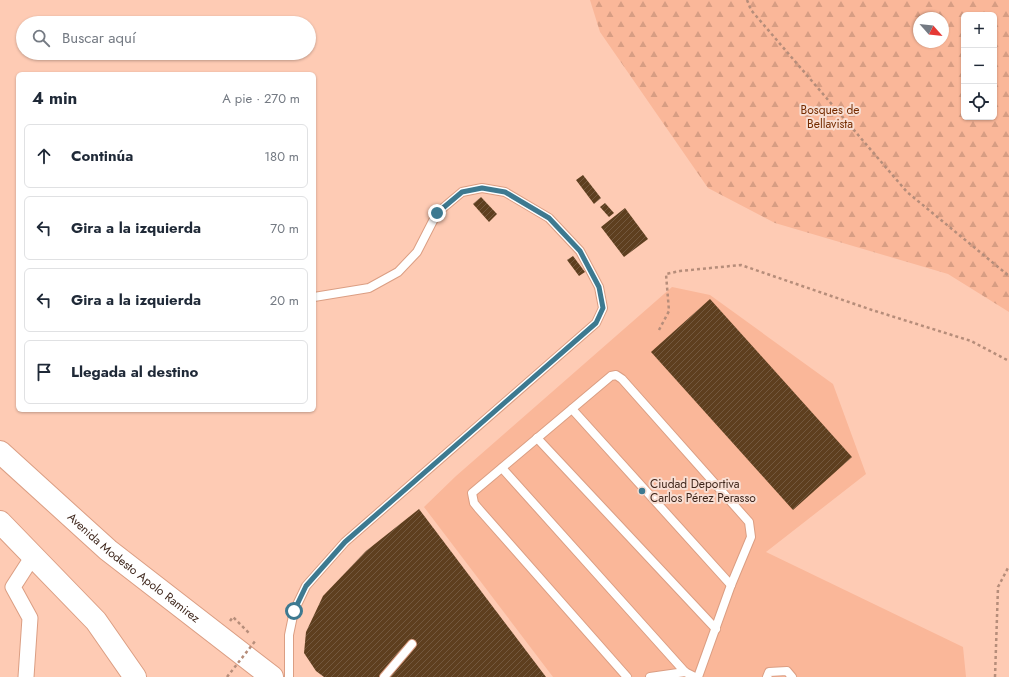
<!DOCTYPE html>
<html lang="es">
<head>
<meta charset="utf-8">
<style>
  body { margin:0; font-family:Jost,sans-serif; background:#f6f6f7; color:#1f2937 }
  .controls { position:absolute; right:12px; top:12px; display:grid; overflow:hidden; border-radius:6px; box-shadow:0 1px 3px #0004 }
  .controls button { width:36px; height:36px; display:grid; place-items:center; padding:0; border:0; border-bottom:1px solid #e0e1e3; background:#fff; color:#1f2937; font:20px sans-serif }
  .compass { position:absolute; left:913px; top:12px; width:36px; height:36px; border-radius:50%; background:#fff; box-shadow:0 1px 3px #0004; rotate:117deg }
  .stop { position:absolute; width:12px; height:12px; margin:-9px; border:3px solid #3d7990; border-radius:50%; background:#fff }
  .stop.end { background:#3d7990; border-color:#fff; box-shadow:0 1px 4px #0008 }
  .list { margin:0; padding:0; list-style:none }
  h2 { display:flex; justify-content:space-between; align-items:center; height:52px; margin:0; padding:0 16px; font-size:17px }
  h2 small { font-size:13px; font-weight:400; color:#747a83 }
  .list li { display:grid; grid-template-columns:26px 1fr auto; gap:12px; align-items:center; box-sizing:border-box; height:64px; margin:0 8px 8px; padding:0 8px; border:1px solid #e0e1e3; border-radius:6px }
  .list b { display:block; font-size:15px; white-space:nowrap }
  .list em { font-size:13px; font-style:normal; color:#747a83 }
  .icon { flex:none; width:22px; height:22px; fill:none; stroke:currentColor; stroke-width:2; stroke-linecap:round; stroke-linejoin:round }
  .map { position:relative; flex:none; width:1009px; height:677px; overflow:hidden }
  .search { position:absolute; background:#fff; box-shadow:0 1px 3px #0004; left:16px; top:16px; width:300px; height:44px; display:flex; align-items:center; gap:10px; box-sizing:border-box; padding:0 14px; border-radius:22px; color:#747a83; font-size:15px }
  .panel { position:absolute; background:#fff; box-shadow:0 1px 3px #0004; left:16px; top:72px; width:300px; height:340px; border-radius:6px }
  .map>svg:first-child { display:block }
  .grass { fill:#fab799 }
  .forest { fill:url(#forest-firs); fill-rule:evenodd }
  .building { fill:url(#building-hatch) }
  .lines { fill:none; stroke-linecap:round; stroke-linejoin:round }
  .service-casing { stroke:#db9e83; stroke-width:10 }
  .minor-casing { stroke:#db9e83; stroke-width:17 }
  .primary-casing { stroke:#db9e83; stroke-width:24 }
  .path { stroke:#b68d7a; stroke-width:2.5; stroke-dasharray:3 3; stroke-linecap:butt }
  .service { stroke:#fff; stroke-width:8 }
  .minor { stroke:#fff; stroke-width:15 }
  .primary { stroke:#fff; stroke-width:22 }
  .path-bridge { stroke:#b68d7a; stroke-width:2.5; stroke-dasharray:3 3; stroke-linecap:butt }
  .route { stroke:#3d7990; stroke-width:5 }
  .poi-dot { fill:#3d7990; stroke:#f8ded3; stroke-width:1.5 }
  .labels { text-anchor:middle; stroke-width:4; stroke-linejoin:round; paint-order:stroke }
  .park-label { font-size:12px; fill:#752c00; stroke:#f8ded3 }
  .poi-label { font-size:12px; fill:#3e261b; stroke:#f8ded3; text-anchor:start }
  .street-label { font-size:12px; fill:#3e261b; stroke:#f8ded3 }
</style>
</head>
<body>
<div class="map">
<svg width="1009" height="677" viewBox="0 0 1009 677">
  <defs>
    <pattern id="forest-firs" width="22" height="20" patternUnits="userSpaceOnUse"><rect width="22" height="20" fill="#fab799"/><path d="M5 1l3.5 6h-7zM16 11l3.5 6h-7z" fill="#d79d83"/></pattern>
    <pattern id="building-hatch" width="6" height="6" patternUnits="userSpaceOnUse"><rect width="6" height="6" fill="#5e3f1f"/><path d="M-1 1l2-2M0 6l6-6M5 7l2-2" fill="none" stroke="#73583e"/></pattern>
  </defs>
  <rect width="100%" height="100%" fill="#fecbb4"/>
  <polygon class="grass" points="672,287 710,295 833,384 866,474 766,552 963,647 966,677 553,677 424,507 456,476"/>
  <path class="forest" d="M590,0h419v312l-61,-38 -173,-51 -67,-35 -108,-156zM964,15h30v102h-30zM919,18h24v24h-24z"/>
  <g class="building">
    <polygon points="583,175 601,198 594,204 576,180"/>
    <polygon points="481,197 497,214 489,222 473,204"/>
    <polygon points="605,203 614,213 609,217 600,207"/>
    <polygon points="625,208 648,239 624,257 601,227"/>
    <polygon points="573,256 585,272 579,276 567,260"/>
    <polygon points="710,299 852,457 793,510 651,352"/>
    <polygon points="419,509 546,677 324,677 316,671 304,653 306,632 323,596 366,551"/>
  </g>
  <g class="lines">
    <g class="service-casing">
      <g id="service">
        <polyline points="572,409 731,585"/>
        <polyline points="537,438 716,629"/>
        <polyline points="502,468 685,672 695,677"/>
        <polyline points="289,677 289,635 294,611 306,586 345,542 596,323 603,308 599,287 580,251 549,218 505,192 482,188 462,192 437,213 417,252 398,272 369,288 314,297"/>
        <polyline points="384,677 412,644"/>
        <polyline points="627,677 478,508 474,503 472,493 611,376 616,375 622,379 749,522 751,537 731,585 698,677"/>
        <polyline points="650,677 685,672"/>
        <polyline points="767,677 769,672 787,671 792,677"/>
      </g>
    </g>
    <g class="minor-casing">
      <polyline id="minor" points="26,677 30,618 13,587 33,556"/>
    </g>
    <g class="primary-casing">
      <g id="primary">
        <path id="s1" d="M0,452l108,98 164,127"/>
        <polyline points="0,522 96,621 135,677"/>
      </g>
    </g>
    <g class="path">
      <polyline points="747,0 751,10 907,192 1009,276"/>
      <polyline points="659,330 669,311 666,274 680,271 741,265 872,310 971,341 1009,361"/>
      <polyline points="230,621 233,617 249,633"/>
      <polyline points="995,677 998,587 1009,566"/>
    </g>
    <use href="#service" class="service"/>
    <use href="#minor" class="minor"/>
    <use href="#primary" class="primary"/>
    <polyline class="path-bridge" points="227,677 256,640"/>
  </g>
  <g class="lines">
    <polyline class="route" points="294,611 306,586 345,542 596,323 603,308 599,287 580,251 549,218 505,192 482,188 462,192 437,213"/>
  </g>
  <circle class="poi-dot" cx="642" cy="491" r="4"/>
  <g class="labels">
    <g class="park-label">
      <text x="830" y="114">Bosques de<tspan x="830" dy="14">Bellavista</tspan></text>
    </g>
    <g class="poi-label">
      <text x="650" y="488">Ciudad Deportiva<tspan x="650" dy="14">Carlos Pérez Perasso</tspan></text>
    </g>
    <g class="street-label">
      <text dy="4" stroke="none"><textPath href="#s1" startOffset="177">Avenida Modesto Apolo Ramirez</textPath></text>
    </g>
  </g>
</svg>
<div class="controls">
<button>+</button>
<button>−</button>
<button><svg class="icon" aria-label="locate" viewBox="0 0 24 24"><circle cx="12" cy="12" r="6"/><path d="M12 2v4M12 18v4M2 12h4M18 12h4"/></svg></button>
</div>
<svg class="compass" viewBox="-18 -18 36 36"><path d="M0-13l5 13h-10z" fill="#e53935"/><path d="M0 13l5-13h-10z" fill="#747a83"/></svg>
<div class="stop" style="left:294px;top:611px"></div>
<div class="stop end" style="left:437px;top:213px"></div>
<div class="search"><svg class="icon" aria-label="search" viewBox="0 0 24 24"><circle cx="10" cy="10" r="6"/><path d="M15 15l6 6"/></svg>Buscar aquí</div>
<section class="panel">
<h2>4 min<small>A pie · 270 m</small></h2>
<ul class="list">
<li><svg class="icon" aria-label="ahead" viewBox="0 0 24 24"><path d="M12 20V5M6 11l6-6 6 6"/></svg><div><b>Continúa</b></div><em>180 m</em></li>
<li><svg class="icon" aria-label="left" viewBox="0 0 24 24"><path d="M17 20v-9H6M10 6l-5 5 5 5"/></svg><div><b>Gira a la izquierda</b></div><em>70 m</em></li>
<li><svg class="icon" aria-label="left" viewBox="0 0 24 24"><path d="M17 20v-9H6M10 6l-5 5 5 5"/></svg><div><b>Gira a la izquierda</b></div><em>20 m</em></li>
<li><svg class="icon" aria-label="arrive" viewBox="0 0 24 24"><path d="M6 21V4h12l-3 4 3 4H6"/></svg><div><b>Llegada al destino</b></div></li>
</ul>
</section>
</div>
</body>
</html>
